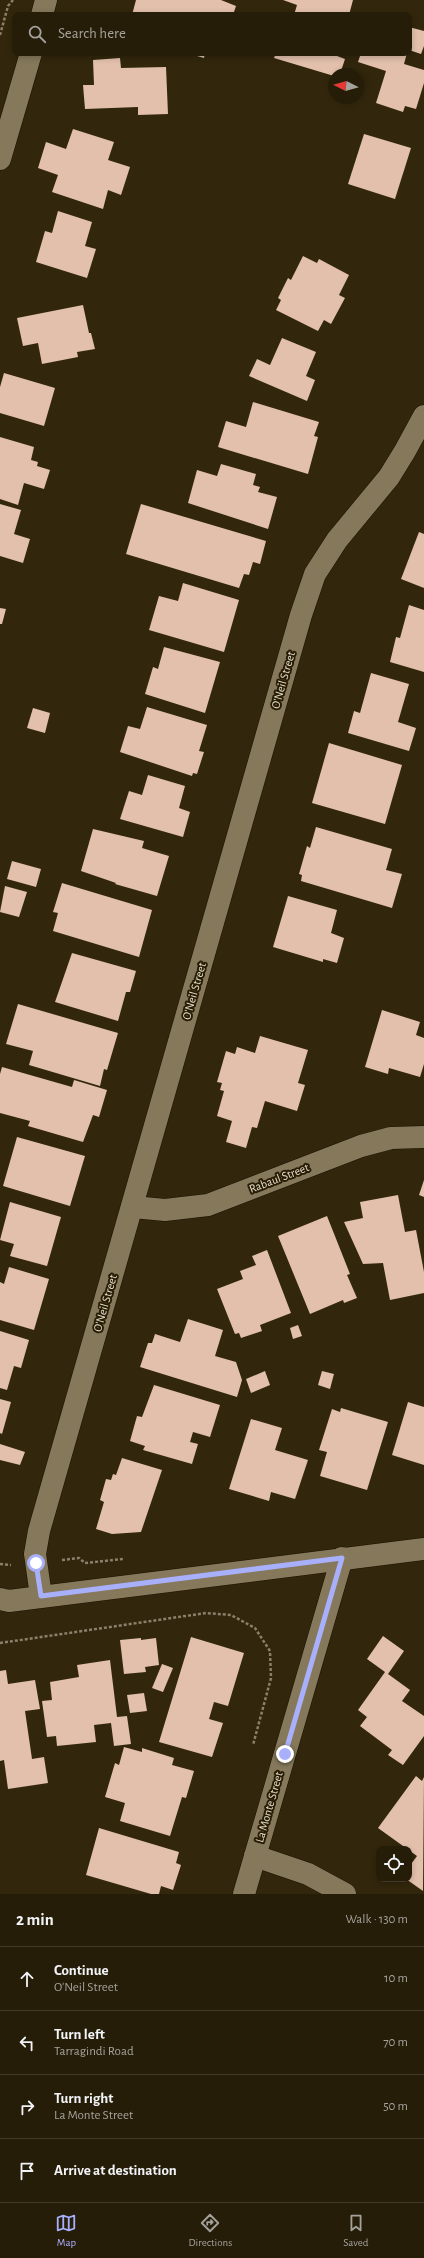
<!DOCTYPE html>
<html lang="en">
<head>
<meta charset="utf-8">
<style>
  body { margin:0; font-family:"Alegreya Sans",sans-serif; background:#2e2612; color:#f1f3f6 }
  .controls { position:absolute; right:12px; bottom:12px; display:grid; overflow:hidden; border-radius:8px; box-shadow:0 2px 6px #0003 }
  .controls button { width:36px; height:36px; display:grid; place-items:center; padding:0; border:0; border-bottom:1px solid #423b2a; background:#261d09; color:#f1f3f6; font:20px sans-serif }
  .compass { position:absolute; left:328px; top:68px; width:36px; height:36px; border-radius:50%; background:#261d09; box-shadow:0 2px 6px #0003; rotate:276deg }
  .stop { position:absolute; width:12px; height:12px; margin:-9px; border:3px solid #a8b0fc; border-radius:50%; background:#fff }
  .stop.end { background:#a8b0fc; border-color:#fff; box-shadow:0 1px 4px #0008 }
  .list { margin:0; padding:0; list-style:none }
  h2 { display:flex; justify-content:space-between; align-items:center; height:52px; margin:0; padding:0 16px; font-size:17px }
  h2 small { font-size:13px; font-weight:400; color:#a4a29c }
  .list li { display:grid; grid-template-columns:26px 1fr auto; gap:12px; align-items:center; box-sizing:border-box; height:64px; padding:0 16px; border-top:1px solid #423b2a }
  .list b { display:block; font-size:15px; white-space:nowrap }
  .list p { margin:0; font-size:13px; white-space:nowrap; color:#a4a29c }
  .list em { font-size:13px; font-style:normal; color:#a4a29c }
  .icon { flex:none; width:22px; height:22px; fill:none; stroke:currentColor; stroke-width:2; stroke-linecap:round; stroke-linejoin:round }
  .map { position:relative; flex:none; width:424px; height:1894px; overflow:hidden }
  .search { position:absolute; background:#261d09; box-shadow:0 2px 6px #0003; left:12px; right:12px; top:12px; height:44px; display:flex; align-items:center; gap:10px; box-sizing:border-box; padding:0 14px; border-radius:8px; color:#a4a29c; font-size:15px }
  .sheet { height:308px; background:#261d09 }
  nav { display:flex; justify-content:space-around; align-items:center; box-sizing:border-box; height:56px; border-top:1px solid #423b2a; background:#261d09; font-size:11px; color:#a4a29c }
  nav a { display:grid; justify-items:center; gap:2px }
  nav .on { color:#a8b0fc }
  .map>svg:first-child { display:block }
  .building { fill:#e2c0ac }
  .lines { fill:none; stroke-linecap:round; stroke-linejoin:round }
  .minor-casing { stroke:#1a0f00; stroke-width:23 }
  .path { stroke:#8a806b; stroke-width:2.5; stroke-dasharray:3 2; stroke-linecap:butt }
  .minor { stroke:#85785b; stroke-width:22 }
  .route { stroke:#a8b0fc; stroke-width:5 }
  .labels { text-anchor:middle; stroke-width:4; stroke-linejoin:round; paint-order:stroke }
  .street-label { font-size:12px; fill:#e7dfd0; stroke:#281d03 }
</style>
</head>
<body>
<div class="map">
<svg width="424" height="1894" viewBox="0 0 424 1894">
  <rect width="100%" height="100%" fill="#32270c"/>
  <g class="building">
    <polygon points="136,0 221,0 236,6 233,15 132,15"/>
    <polygon points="283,0 353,0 349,15 294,15 297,5"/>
    <polygon points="409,27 424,31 424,46 421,54 409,50"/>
    <polygon points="187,53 205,53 204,58"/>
    <polygon points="276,53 338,53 337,56 345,59 340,74 334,74 334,76 274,58"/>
    <polygon points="361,53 407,53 404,64 424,70 424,83 416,109 405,106 403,112 376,103 386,71 358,62"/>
    <polygon points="120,58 121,68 166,67 168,114 138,115 138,107 85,109 83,85 94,85 93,60"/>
    <polygon points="73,129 114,142 108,160 130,167 121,195 108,190 103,209 52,192 58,175 38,168 46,142 66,149"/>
    <polygon points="364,134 411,148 395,199 348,184"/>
    <polygon points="58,211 92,222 85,246 96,249 87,278 36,262 45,231 52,233"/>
    <polygon points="303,256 317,263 319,259 349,275 339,295 345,298 331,324 324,320 318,331 276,310 281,300 278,298 288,278 291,280"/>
    <polygon points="83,305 89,333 91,333 95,349 77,352 78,357 42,364 38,343 23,346 17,318"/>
    <polygon points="282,338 316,352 306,376 315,380 307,401 249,376 257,359 270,365"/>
    <polygon points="4,373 55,388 44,426 0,413 0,387"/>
    <polygon points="253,402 319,422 314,436 318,437 308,474 218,447 226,421 246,427"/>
    <polygon points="0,437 34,447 31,460 38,462 37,466 50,470 44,489 24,483 18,505 0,499"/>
    <polygon points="221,464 256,474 253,485 260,487 258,492 277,497 268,529 188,503 197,470 217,476"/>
    <polygon points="0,504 21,510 14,534 30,539 23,563 0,556"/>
    <polygon points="141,504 266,541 260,564 253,562 249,575 244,574 239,588 126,554"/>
    <polygon points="419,532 424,534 424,588 401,579"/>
    <polygon points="183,583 239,600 224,652 149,630 159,596 178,601"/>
    <polygon points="409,605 424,610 424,672 390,662 396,637 400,638"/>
    <polygon points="0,608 6,609 2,624 0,624"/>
    <polygon points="164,647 220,662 205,713 145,694 153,667 158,669"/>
    <polygon points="371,673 409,684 398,722 416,728 409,751 348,733 354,711 360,713"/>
    <polygon points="147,707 207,725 199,751 204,752 197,774 193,773 192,776 120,752 128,726 140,729"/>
    <polygon points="33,708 50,713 45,733 27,728"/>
    <polygon points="329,743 402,765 385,824 312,803"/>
    <polygon points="148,775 185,786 179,808 190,812 183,837 120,819 129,791 142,795"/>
    <polygon points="316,827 392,849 386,870 402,874 392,908 301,881 302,875 299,874 307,846 310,848"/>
    <polygon points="93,829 144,841 142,848 169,856 157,896 115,884 116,883 81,871"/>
    <polygon points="12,861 41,869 36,887 7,879"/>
    <polygon points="62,883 152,910 139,957 53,931 58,913 53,912"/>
    <polygon points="5,886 27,892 19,917 0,912"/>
    <polygon points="288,896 337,910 331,933 344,938 337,963 323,959 323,962 273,947"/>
    <polygon points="72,953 136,971 130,992 126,992 118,1021 55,1002"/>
    <polygon points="18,1004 118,1033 107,1070 104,1069 100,1086 29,1065 33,1051 6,1044"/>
    <polygon points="382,1010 420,1022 416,1035 424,1038 424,1064 420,1077 389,1068 388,1074 365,1067"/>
    <polygon points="260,1036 308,1050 298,1083 305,1085 297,1111 265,1101 257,1128 252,1127 246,1148 226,1142 232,1121 217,1116 224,1091 220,1090 222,1083 217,1082 226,1051 235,1054 237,1047 255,1053"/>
    <polygon points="2,1067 72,1087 74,1080 107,1090 99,1117 93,1115 83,1142 28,1126 30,1121 0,1113 0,1074"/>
    <polygon points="17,1137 85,1156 70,1206 3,1186"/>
    <polygon points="424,1180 424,1197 419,1195"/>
    <polygon points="398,1195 405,1232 416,1230 424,1272 424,1293 390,1300 383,1263 363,1264 344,1222 363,1218 360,1202"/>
    <polygon points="10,1202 61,1217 47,1266 10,1256 14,1244 0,1240"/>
    <polygon points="327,1216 350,1274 347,1275 357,1298 344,1303 343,1300 310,1314 278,1236"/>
    <polygon points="267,1250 291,1313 260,1325 262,1331 241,1338 239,1333 235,1334 217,1289 243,1279 240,1271 256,1265 252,1256"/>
    <polygon points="9,1267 49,1279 34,1330 0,1320 0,1282 4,1284"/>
    <polygon points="188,1319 223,1330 215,1356 236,1362 242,1380 237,1397 140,1367 148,1343 152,1343 155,1334 180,1342"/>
    <polygon points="298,1325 302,1336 293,1339 290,1328"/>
    <polygon points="0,1331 29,1340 21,1368 14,1366 7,1390 0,1388"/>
    <polygon points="265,1371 270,1385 251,1393 246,1379"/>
    <polygon points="322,1371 334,1374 330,1389 318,1385"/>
    <polygon points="154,1385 220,1405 210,1437 193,1432 190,1442 198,1444 192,1464 143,1450 145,1446 130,1441 137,1416 142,1417"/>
    <polygon points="0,1399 11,1402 2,1434 0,1433"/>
    <polygon points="408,1402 424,1407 424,1465 392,1455"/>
    <polygon points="341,1408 388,1422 367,1490 320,1476 327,1452 319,1450 332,1409 340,1412"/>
    <polygon points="251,1419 282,1428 275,1450 308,1460 295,1499 271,1492 269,1501 229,1489"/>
    <polygon points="0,1444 25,1452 20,1465 0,1460"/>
    <polygon points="122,1458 162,1470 141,1532 112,1534 96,1529 104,1502 100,1500 106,1479 111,1480 113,1474 116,1475"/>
    <polygon points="383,1636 404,1651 388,1674 410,1690 402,1701 424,1716 424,1736 403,1765 388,1755 392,1750 360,1726 367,1717 358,1710 385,1672 367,1659"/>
    <polygon points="191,1637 244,1653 228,1706 214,1702 209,1719 223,1723 212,1757 159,1742"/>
    <polygon points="141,1638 141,1640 156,1638 159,1665 145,1667 146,1672 124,1674 120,1640"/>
    <polygon points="110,1660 117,1717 127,1716 131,1744 114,1746 111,1723 94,1725 96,1742 57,1746 56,1736 47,1737 42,1701 52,1700 50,1682 79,1677 77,1665"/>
    <polygon points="162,1664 173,1668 163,1692 152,1688"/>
    <polygon points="6,1670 8,1684 35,1680 40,1709 25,1711 32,1759 44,1757 48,1783 8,1789 4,1760 0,1761 0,1671"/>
    <polygon points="144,1693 147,1711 130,1713 127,1695"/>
    <polygon points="124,1747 142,1752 142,1748 174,1758 172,1765 194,1771 186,1798 182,1797 170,1836 120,1821 125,1803 105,1797 115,1763 119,1765"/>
    <polygon points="416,1776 422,1781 424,1777 423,1891 406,1879 409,1879 409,1867 417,1856 378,1828"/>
    <polygon points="99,1828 179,1852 176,1863 181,1865 173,1890 161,1886 159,1894 151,1894 86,1875"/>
  </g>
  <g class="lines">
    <g class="minor-casing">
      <g id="minor">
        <polyline points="42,15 46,0"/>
        <polyline points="0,159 31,53"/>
        <polyline points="133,1207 165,1210 208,1205 361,1146 391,1138 424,1137"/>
        <polyline points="41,1596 35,1554 39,1531 301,615 315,574 337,540 389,477 405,451 424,416"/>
        <polyline points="0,1599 9,1601 424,1549"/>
        <polyline points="255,1856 308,1874 345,1894"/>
        <polyline points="244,1894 342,1558"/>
      </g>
    </g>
    <g class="path">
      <polyline points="0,35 8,6 13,0"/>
      <polyline points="62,1560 79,1558 85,1563 123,1559"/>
      <polyline points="0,1564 11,1565"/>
      <polyline points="0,1643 206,1613 231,1615 255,1628 270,1651 271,1678 253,1745"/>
    </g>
    <use href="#minor" class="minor"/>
  </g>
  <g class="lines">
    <polyline class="route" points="36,1563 41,1596 342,1558 285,1754"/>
  </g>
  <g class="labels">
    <g class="street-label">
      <text transform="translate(283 680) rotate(-74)" y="4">O'Neil Street</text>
      <text transform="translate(194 991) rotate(-74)" y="4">O'Neil Street</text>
      <text transform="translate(279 1178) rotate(-21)" y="4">Rabaul Street</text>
      <text transform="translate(105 1303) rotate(-74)" y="4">O'Neil Street</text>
      <text transform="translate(269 1807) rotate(-74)" y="4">La Monte Street</text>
    </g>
  </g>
</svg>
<div class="controls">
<button><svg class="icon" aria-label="locate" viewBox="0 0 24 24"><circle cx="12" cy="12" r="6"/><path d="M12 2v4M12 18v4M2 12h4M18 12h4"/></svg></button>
</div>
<svg class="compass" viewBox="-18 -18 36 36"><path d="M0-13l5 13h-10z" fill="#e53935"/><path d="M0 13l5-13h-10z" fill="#a4a29c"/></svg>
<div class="stop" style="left:36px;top:1563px"></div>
<div class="stop end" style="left:285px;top:1754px"></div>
<div class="search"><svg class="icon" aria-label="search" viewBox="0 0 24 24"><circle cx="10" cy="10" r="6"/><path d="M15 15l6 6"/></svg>Search here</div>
</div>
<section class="sheet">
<h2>2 min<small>Walk · 130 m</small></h2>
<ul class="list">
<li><svg class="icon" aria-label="ahead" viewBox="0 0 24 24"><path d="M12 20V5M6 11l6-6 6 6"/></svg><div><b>Continue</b><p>O'Neil Street</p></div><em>10 m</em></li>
<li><svg class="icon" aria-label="left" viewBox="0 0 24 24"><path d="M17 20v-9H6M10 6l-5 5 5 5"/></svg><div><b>Turn left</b><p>Tarragindi Road</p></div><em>70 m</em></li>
<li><svg class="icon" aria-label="right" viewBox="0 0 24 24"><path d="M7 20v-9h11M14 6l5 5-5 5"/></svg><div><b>Turn right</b><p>La Monte Street</p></div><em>50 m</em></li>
<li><svg class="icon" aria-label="arrive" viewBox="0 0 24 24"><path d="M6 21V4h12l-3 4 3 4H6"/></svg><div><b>Arrive at destination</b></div></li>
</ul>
</section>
<nav>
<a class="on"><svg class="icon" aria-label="map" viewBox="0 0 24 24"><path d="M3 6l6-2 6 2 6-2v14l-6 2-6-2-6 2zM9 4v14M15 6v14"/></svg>Map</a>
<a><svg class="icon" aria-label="directions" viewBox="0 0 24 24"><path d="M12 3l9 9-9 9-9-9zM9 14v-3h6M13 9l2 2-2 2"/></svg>Directions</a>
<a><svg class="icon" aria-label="saved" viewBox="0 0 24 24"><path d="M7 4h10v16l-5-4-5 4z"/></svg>Saved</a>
</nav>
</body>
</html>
